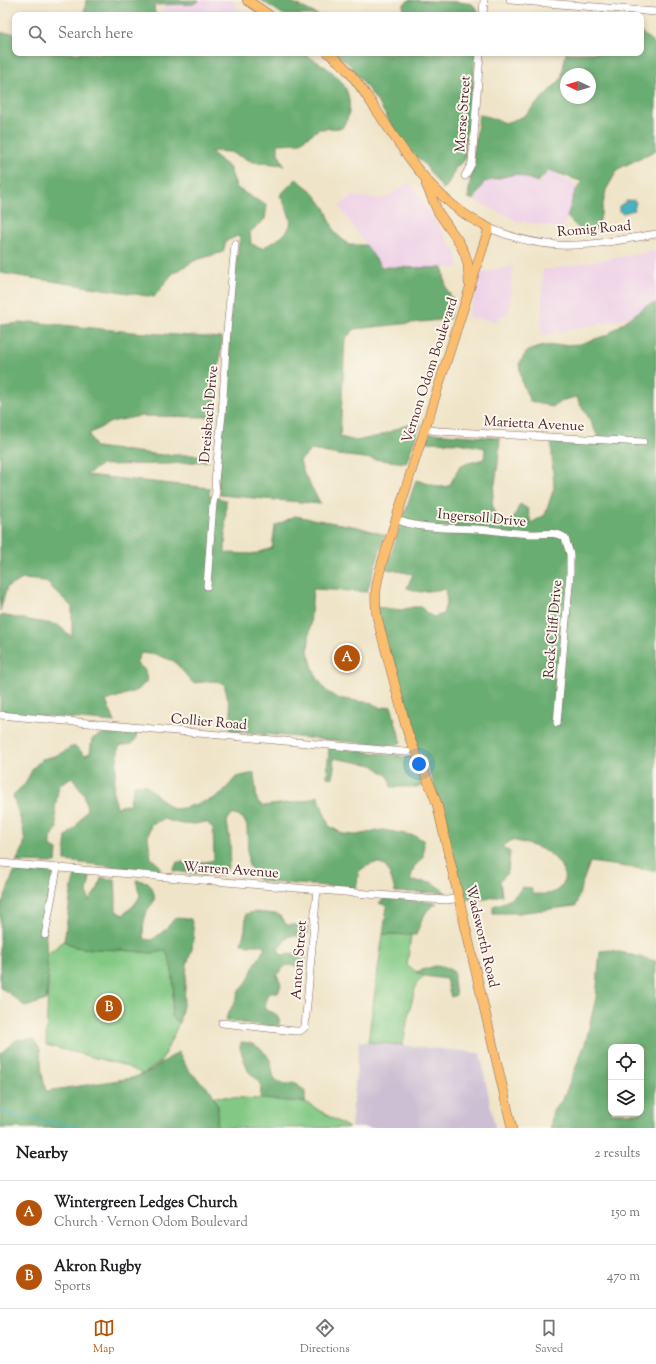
<!DOCTYPE html>
<html lang="en">
<head>
<meta charset="utf-8">
<style>
  body { margin:0; font-family:"Sorts Mill Goudy",serif; background:#f2f2f2; color:#202124 }
  .controls { position:absolute; right:12px; bottom:12px; display:grid; overflow:hidden; border-radius:8px; box-shadow:0 2px 6px #0003 }
  .controls button { width:36px; height:36px; display:grid; place-items:center; padding:0; border:0; border-bottom:1px solid #e0e0e0; background:#fff; color:#202124; font:20px sans-serif }
  .compass { position:absolute; left:560px; top:68px; width:36px; height:36px; border-radius:50%; background:#fff; box-shadow:0 2px 6px #0003; rotate:274deg }
  .you { position:absolute; left:419px; top:764px; width:14px; height:14px; margin:-10px; border:3px solid #fff; border-radius:50%; background:#1a73e8; box-shadow:0 0 0 6px #1a73e833 }
  .badge { display:grid; place-items:center; width:26px; height:26px; border-radius:50%; background:#b45309; color:#fff; font-size:13px; font-weight:700 }
  .pin { position:absolute; translate:-50% -50%; border:2px solid #fff; box-shadow:0 1px 4px #0006 }
  .list { margin:0; padding:0; list-style:none }
  h2 { display:flex; justify-content:space-between; align-items:center; height:52px; margin:0; padding:0 16px; font-size:17px }
  h2 small { font-size:13px; font-weight:400; color:#757577 }
  .list li { display:grid; grid-template-columns:26px 1fr auto; gap:12px; align-items:center; box-sizing:border-box; height:64px; padding:0 16px; border-top:1px solid #e0e0e0 }
  .list b { display:block; font-size:15px; white-space:nowrap }
  .list p { margin:0; font-size:13px; white-space:nowrap; color:#757577 }
  .list em { font-size:13px; font-style:normal; color:#757577 }
  .icon { flex:none; width:22px; height:22px; fill:none; stroke:currentColor; stroke-width:2; stroke-linecap:round; stroke-linejoin:round }
  .map { position:relative; flex:none; width:656px; height:1128px; overflow:hidden }
  .search { position:absolute; background:#fff; box-shadow:0 2px 6px #0003; left:12px; right:12px; top:12px; height:44px; display:flex; align-items:center; gap:10px; box-sizing:border-box; padding:0 14px; border-radius:8px; color:#757577; font-size:15px }
  .sheet { height:180px; background:#fff }
  nav { display:flex; justify-content:space-around; align-items:center; box-sizing:border-box; height:56px; border-top:1px solid #e0e0e0; background:#fff; font-size:11px; color:#757577 }
  nav a { display:grid; justify-items:center; gap:2px }
  nav .on { color:#b45309 }
  .map>svg:first-child { display:block }
  .built { fill:#eed0e7 }
  .industrial { fill:#ccbed3 }
  .green { fill:#83c985; stroke:#667458 }
  .forest { fill:#6aad72; stroke:#5a664e; fill-rule:evenodd }
  .water { fill:#42b1bc; stroke:#466874 }
  .lines { fill:none; stroke-linecap:round; stroke-linejoin:round }
  .stream { stroke:#42b1bc; stroke-width:1.5 }
  .minor-casing { stroke:#846462; stroke-width:8 }
  .major-casing { stroke:#846462; stroke-width:10 }
  .minor { stroke:#fff; stroke-width:7 }
  .major { stroke:#fbbe6e; stroke-width:9 }
  .labels { text-anchor:middle; stroke-width:4; stroke-linejoin:round; paint-order:stroke }
  .street-label { font-size:14px; fill:#4a1f2b; stroke:#fbf7ec }
</style>
</head>
<body>
<div class="map">
<svg width="656" height="1128" viewBox="0 0 656 1128">
  <rect width="100%" height="100%" fill="#fbf7ec"/>
  <filter id="ink" filterUnits="userSpaceOnUse"><feTurbulence type="fractalNoise" baseFrequency=".025" numOctaves="2"/><feDisplacementMap in="SourceGraphic" scale="8" xChannelSelector="R" yChannelSelector="G"/><feConvolveMatrix kernelMatrix="1 2 1 2 8 2 1 2 1" color-interpolation-filters="sRGB"/></filter>
  <filter id="wash" filterUnits="userSpaceOnUse"><feTurbulence type="fractalNoise" baseFrequency=".012" numOctaves="4" result="noise"/><feDisplacementMap in="SourceGraphic" scale="16" xChannelSelector="R" yChannelSelector="G"/><feGaussianBlur stdDeviation="0.9" result="paint"/><feColorMatrix in="noise" values="0 0 0 0 0 0 0 0 0 0 0 0 0 0 0 0 0 1.4 0 .05"/><feComposite in="paint" operator="in"/></filter>
  <g filter="url(#wash)">
    <rect width="100%" height="100%" fill="#efe4c7"/>
    <g class="built">
      <polygon points="167,0 232,0 244,15 160,15"/>
      <polygon points="549,170 577,185 563,228 517,221 474,200 484,182 515,174 540,182"/>
      <polygon points="410,182 457,254 459,268 381,267 339,206 353,196 384,199"/>
      <polygon points="656,251 656,312 541,336 543,270"/>
      <polygon points="513,266 509,311 495,321 468,317 482,272"/>
    </g>
    <polygon class="industrial" points="359,1041 480,1053 495,1128 351,1128"/>
    <g class="green">
      <polygon points="383,934 411,935 407,966 424,976 417,982 408,1016 403,1045 368,1042"/>
      <path d="M64,941l11,6 18,2 28,1 30,3 15,-2c10,23 8,41 5,65l8,7 -18,39 -18,12 -20,-9 -77,-20 2,-63 -2,-27z"/>
      <polygon points="213,1096 305,1102 349,1128 217,1128 218,1106"/>
    </g>
    <g class="forest">
      <polygon points="86,0 199,0 199,1 193,4 154,5 155,14 158,15 84,15"/>
      <polygon points="261,0 287,0 318,15 284,15"/>
      <polygon points="409,0 458,2 472,4 478,10 477,15 405,15 403,5"/>
      <path d="M641,32l15,13v105l-38,19 -12,21 -8,39 -20,-1 -11,-11 8,-26 8,-9 -34,-12 -11,12 -23,-8 -31,8 -10,18 -6,-2 11,-84 27,9 18,-7 37,-37 5,-26h75zM566,74h24v24h-24z"/>
      <path d="M0,33h15v20h287c23,13 51,27 47,58 0,6 -4,12 -7,17l-23,1 -20,14 -21,1v9l6,12 -31,-3 -23,-10 -19,-1 11,11 7,5 8,21 16,10 14,7 -2,14 -15,13 1,12 11,4c10,-5 32,-15 28,-30 -2,-8 -7,-16 -10,-23l16,-16 16,12 13,17 10,25 14,12h17l15,22 62,1 3,20 7,12 -4,19 -94,10 -10,10 -5,98 16,4 23,-5 25,-10 17,-3 -15,40 -67,-8 -28,-5 -11,11 4,13 17,30 -101,-9 -2,-11 16,-205 6,-44 -14,6 -3,11 -27,8 -24,14 -18,23 -154,-24z"/>
      <polygon points="336,53 475,53 472,103 465,146 465,160 456,167 447,186 443,189 425,165 402,143 381,107 351,66"/>
      <path d="M656,303v568l-66,-9 -8,22 -6,22 -58,7h-25v-7c13,-4 22,-7 29,-19l9,1 2,6c6,0 16,1 21,-2 20,-10 7,-32 -7,-40 -10,-6 -24,-9 -35,-12l-10,7 8,5 -2,20 -8,9 2,14 -16,4h-23l-25,-102 -13,-37 -10,-13 -39,-140 25,3 12,-3h8l7,7 6,3 9,-3 4,-14 -2,-11 -25,3 -13,-4 6,-14 -27,-5 30,-89 23,7 10,-1 12,-21 23,-6 1,-11 -26,-5 -33,-1 5,-9 69,5 -2,26 -6,38 4,20 14,3 10,-21 8,5 3,14 14,-8 9,-27 -3,-48 50,5c-4,-11 -9,-21 -15,-32 -4,-5 -7,-9 -9,-16l-13,3 -12,7 -22,-6 -8,-18 -3,-19 8,-13 16,-5 37,-2 27,-9 39,-29z"/>
      <polygon points="32,322 132,332 222,338 214,417 140,416 111,422 89,434 95,447 163,455 199,455 209,461 169,464 101,465 86,475 210,488 209,496 226,500 225,553 254,554 272,548 275,526 295,516 358,527 385,535 367,592 313,589 308,652 315,674 326,691 337,698 370,703 382,708 391,706 401,742 395,746 230,731 231,711 224,684 214,681 193,683 174,661 157,655 141,653 136,663 145,670 147,681 138,690 106,701 115,722 0,712 0,615 58,625 72,637 72,607 45,581 23,579 7,587 0,611 0,325"/>
      <path d="M130,732l6,2 1,4 -6,6 -12,2 -6,47 4,14 12,-3 6,-20 11,1 26,24 11,-1 30,-9 11,-8 12,-14 18,-4 3,28 6,5 41,-5 14,-5 11,30 14,8 13,1 27,-5 33,6 8,5 -1,16 -9,10 -4,14 21,1 16,11 -52,-1c-6,-24 -10,-39 -36,-21l-3,17 -88,-6 -12,-3 -8,-16 -1,-37 -4,-8 -11,-4 -5,7c2,18 9,40 -5,55l-49,-5 4,-9 23,1 14,-3 -1,-32 -7,-6c-19,4 -24,3 -42,-3l-13,5 -3,13 3,21 10,9 -3,5 -93,-11v-16l1,-9 9,-8 12,-19 -3,-15 -12,-17 -13,8 -4,23 2,21c-5,5 -7,11 -6,18l6,3 -1,13 -40,-1c2,-5 6,-10 7,-14 5,-16 -7,-38 -10,-53l12,-11 8,-16 9,-9 13,-3 10,-5 6,-4h5l9,8 5,-2 2,-14 7,-4z"/>
      <polygon points="329,747 407,757 417,765 425,785 416,787 391,787 389,777 373,765 333,758 334,767 332,778 327,777"/>
      <path d="M18,868l36,3 -9,47 3,64 -2,18 -20,7c-8,-5 -17,-16 -26,-19v-79l14,-37z"/>
      <path d="M83,873l7,4 -3,15 2,9 9,-13 3,-10 14,1 1,15v17l7,4 12,-11 5,-8 -4,-16 12,2c3,5 8,12 6,18 0,3 -4,6 -5,8 -5,9 -7,21 -5,31l8,1 14,-11 9,-11 16,1 3,12 -2,17 -5,16 -3,37 -5,22 -8,-7c3,-24 5,-42 -5,-65l-15,2 -30,-3 -28,-1 -18,-2 -11,-6 8,-55 3,-11z"/>
      <path d="M386,897l51,6c-3,2 -7,5 -10,8 -2,2 -10,20 -11,24l-33,-1 4,-28 -8,-3z"/>
      <path d="M253,912l25,2 9,11h13l5,-3 2,2 1,10 -9,2h-10l-11,13 3,6 14,-1 11,3v7l-9,2 -11,-1 -9,10 4,10 -3,8h-7l-4,2 -2,15c9,2 18,6 13,17l-52,-6c1,-11 11,-18 12,-29 9,-6 11,-15 15,-24 4,-9 10,-14 12,-23h-15l-9,-1 4,-14 1,-16z"/>
      <path d="M611,950l45,11v167h-106l3,-18 10,-11 22,-55 11,-46 4,-47zM611,1047h30v66h-30z"/>
      <polygon points="435,966 446,967 454,972 454,982 456,995 451,997 446,979 424,976 416,972"/>
      <polygon points="33,1039 40,1049 42,1074 46,1091 132,1078 150,1071 178,1052 189,1071 211,1091 218,1106 217,1128 0,1128 0,1053 1,1053 16,1040"/>
      <path d="M241,1042c12,0 23,7 29,18 3,7 1,14 6,21l10,3 9,-1 10,8v11l-45,-3 1,-13 -4,-7 -9,-8 -8,-23z"/>
    </g>
    <polygon class="water" points="633,200 636,202 634,210 623,213 619,211 619,206 627,201"/>
    <g class="lines">
      <polyline class="stream" points="0,1110 11,1115 79,1127 108,1128"/>
    </g>
  </g>
  <g filter="url(#ink)">
    <g class="lines">
      <g class="minor-casing">
        <g id="minor">
          <polyline points="510,0 656,12"/>
          <polyline points="483,15 484,0"/>
          <polyline points="465,176 472,163 480,53"/>
          <path d="M489,228c22,9 45,16 69,17 32,2 66,-6 98,-11"/>
          <polyline points="424,429 438,431 643,442"/>
          <path d="M396,519c19,10 57,9 79,10 18,1 36,4 55,5 11,1 25,-4 35,4l5,16v20l-13,149"/>
          <polyline points="207,586 213,503 216,492 215,481 222,415 227,331 235,244"/>
          <polyline points="0,715 416,753"/>
          <polyline points="0,863 427,899 447,900 460,898"/>
          <polyline points="45,935 57,868"/>
          <polyline points="222,1023 295,1031 300,1031 305,1027 317,889"/>
        </g>
      </g>
      <g class="major-casing">
        <g id="major">
          <polyline points="247,0 269,15"/>
          <path d="M328,53c21,14 35,38 49,58 30,46 60,93 112,117l-107,335c-6,22 -8,32 -5,54l29,110c8,27 22,50 31,77l75,324"/>
          <polyline points="426,184 438,212 459,242 465,254 468,265 469,283"/>
        </g>
      </g>
      <use href="#minor" class="minor"/>
      <use href="#major" class="major"/>
    </g>
  </g>
  <g class="labels">
    <g class="street-label">
      <text transform="translate(462 114) rotate(-86)" y="5">Morse Street</text>
      <text transform="translate(594 228) rotate(-5)" y="5">Romig Road</text>
      <text transform="translate(429 370) rotate(-72)" y="5">Vernon Odom Boulevard</text>
      <text transform="translate(208 414) rotate(-85)" y="5">Dreisbach Drive</text>
      <text transform="translate(534 423) rotate(3)" y="5">Marietta Avenue</text>
      <text transform="translate(482 517) rotate(5)" y="5">Ingersoll Drive</text>
      <text transform="translate(552 629) rotate(-85)" y="5">Rock Cliff Drive</text>
      <text transform="translate(209 721) rotate(5)" y="5">Collier Road</text>
      <text transform="translate(231 869) rotate(4)" y="5">Warren Avenue</text>
      <text transform="translate(483 936) rotate(77)" y="5">Wadsworth Road</text>
      <text transform="translate(298 960) rotate(-86)" y="5">Anton Street</text>
    </g>
  </g>
</svg>
<div class="controls">
<button><svg class="icon" aria-label="locate" viewBox="0 0 24 24"><circle cx="12" cy="12" r="6"/><path d="M12 2v4M12 18v4M2 12h4M18 12h4"/></svg></button>
<button><svg class="icon" aria-label="layers" viewBox="0 0 24 24"><path d="M12 4l9 5-9 5-9-5zM3 14l9 5 9-5"/></svg></button>
</div>
<svg class="compass" viewBox="-18 -18 36 36"><path d="M0-13l5 13h-10z" fill="#e53935"/><path d="M0 13l5-13h-10z" fill="#757577"/></svg>
<div class="you"></div>
<div class="pin badge" style="left:347px;top:658px">A</div>
<div class="pin badge" style="left:109px;top:1008px">B</div>
<div class="search"><svg class="icon" aria-label="search" viewBox="0 0 24 24"><circle cx="10" cy="10" r="6"/><path d="M15 15l6 6"/></svg>Search here</div>
</div>
<section class="sheet">
<h2>Nearby<small>2 results</small></h2>
<ul class="list">
<li><span class="badge">A</span><div><b>Wintergreen Ledges Church</b><p>Church · Vernon Odom Boulevard</p></div><em>150 m</em></li>
<li><span class="badge">B</span><div><b>Akron Rugby</b><p>Sports</p></div><em>470 m</em></li>
</ul>
</section>
<nav>
<a class="on"><svg class="icon" aria-label="map" viewBox="0 0 24 24"><path d="M3 6l6-2 6 2 6-2v14l-6 2-6-2-6 2zM9 4v14M15 6v14"/></svg>Map</a>
<a><svg class="icon" aria-label="directions" viewBox="0 0 24 24"><path d="M12 3l9 9-9 9-9-9zM9 14v-3h6M13 9l2 2-2 2"/></svg>Directions</a>
<a><svg class="icon" aria-label="saved" viewBox="0 0 24 24"><path d="M7 4h10v16l-5-4-5 4z"/></svg>Saved</a>
</nav>
</body>
</html>
